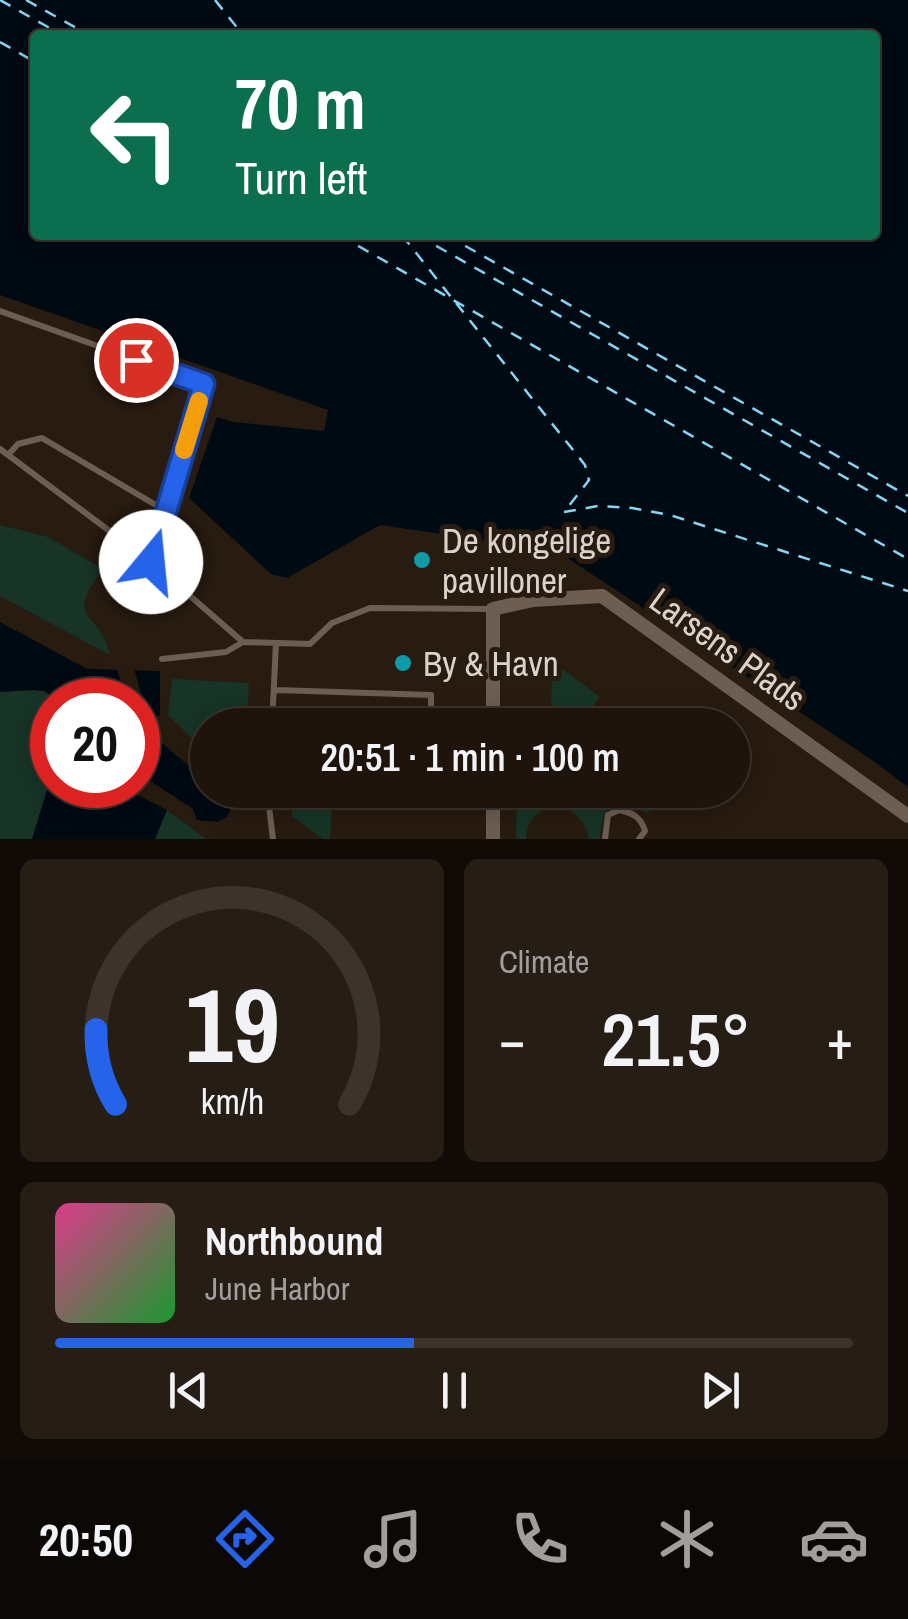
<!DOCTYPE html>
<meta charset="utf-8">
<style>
body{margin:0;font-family:"Archivo Narrow",sans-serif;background:#261d15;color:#f1f3f6;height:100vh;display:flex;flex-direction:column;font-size:38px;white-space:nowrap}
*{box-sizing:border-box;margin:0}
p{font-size:32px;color:#a19e9d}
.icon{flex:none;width:55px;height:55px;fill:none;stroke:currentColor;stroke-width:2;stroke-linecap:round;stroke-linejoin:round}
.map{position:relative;height:839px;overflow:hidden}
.drawer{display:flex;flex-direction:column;gap:20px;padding:20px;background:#100b07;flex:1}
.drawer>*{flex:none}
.banner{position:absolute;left:30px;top:30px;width:850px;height:210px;border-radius:10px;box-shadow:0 5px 25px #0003,0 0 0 2px #3c332d;background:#0b6e4f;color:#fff;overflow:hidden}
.speed{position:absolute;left:30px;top:678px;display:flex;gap:20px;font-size:50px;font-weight:700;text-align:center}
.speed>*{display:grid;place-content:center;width:130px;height:130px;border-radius:50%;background:#1e140c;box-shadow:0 5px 25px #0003,0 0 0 2px #3c332d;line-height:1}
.speed .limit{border:15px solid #d22;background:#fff;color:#111}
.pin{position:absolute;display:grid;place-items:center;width:85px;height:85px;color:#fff;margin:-42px;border:5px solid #fff;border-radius:50%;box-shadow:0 2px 10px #0007}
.me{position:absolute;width:110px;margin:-55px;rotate:17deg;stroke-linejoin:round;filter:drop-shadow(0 0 8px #0008)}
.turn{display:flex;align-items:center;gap:35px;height:210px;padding:0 40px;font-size:45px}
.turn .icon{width:130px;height:130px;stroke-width:2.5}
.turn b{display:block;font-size:70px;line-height:85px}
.big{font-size:75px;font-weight:600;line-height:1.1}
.drawer .widget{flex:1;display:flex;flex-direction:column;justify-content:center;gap:15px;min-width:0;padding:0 35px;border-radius:15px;background:#261d15}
.drawer .dial{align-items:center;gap:0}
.dial svg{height:260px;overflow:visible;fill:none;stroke:#3c332d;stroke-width:7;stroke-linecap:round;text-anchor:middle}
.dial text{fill:#f1f3f6;stroke:none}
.song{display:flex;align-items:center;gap:30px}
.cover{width:120px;height:120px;border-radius:15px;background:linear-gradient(135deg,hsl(330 70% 55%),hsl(130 70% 35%))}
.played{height:10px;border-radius:5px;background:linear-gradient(90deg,#2563eb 45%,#3c332d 45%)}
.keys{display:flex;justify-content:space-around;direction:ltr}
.heat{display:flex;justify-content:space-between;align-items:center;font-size:55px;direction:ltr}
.drawer .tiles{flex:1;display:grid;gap:20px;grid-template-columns:1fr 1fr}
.widget:last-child{grid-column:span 2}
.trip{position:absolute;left:190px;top:708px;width:560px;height:100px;border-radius:50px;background:#1e140c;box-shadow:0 5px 25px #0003,0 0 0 2px #3c332d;font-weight:600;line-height:100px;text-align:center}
.dock{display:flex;height:160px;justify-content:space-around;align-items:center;background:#0c0805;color:#a19e9d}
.dock .icon{width:70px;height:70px}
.dock .selected{color:#2563eb}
.dock b{font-size:45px;color:#f1f3f6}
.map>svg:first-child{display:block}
.green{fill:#173427}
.water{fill:#000a13;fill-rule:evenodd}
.pier{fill:#281b10}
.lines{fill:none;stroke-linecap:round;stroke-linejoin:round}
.ferry{stroke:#85d5f5;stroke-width:2.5;stroke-dasharray:12 10;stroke-linecap:butt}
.lane{stroke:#6d5e51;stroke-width:6}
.street{stroke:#6d5e51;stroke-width:14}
.route-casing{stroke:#184099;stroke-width:25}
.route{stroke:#2563eb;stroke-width:18}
.slow{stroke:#f59e0b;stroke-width:18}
.culture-dot{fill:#0f9aa8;stroke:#281b10;stroke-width:4}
.labels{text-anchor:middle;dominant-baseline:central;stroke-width:10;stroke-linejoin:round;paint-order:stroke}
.poi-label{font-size:35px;fill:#dbd2cb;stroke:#281b10;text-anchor:start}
.street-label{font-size:35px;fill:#dbd2cb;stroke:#281b10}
</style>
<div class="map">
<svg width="908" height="839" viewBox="0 0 908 839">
<rect width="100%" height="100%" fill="#281b10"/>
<!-- green -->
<path class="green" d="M 0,525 L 48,537 L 103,569 C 62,623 101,610 110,655 L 0,596 Z
M 553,662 L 600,697 L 585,717 L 595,725 L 550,725 Z
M 172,679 L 249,683 L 246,725 L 208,725 L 207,753 L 168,715 Z
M 32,690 L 44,691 L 57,700 L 52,700 L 52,774 L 32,839 L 0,839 L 0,692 Z
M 294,790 L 333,790 L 330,839 L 323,839 L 292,816 Z
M 517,790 L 668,790 L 653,809 L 647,813 C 616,800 603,799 600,839 L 589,839 C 582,797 527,797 526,839 L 516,839 Z
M 167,810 L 206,839 L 155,839 Z"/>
<!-- water -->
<path class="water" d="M 0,0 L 908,0 L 908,787 L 872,760 L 557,551 L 380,525 L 287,578 L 271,574 L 189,498 L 217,417 L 233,422 L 324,431 L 328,410 L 0,295 ZM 35,35 L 875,35 L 875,235 L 35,235 Z
M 0,622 L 87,669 L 160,671 L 160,716 L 147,715 L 138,718 L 138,700 L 57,700 L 44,691 L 32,690 L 0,692 Z
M 149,737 L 157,739 L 207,781 L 208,790 L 226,790 L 225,795 L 232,805 L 227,817 L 217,822 L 197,820 L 193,809 L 138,773 L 138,742 Z
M 52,774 L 52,785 L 118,785 L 167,810 L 155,839 L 32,839 Z"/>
<!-- pier -->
<path class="pier" d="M 116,665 L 133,665 L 147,715 L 138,718 L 138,700 L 126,700 Z"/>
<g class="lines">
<!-- ferry -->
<path class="ferry" d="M 0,0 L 62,35
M 26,0 L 89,35
M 215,0 L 243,35
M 0,42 L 35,62
M 339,235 L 908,559
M 402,235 L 451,297
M 417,235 L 908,513
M 446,235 L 908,496
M 456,303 L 585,465 L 589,480 L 565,511
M 564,512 L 598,506 L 632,508 L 670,515 L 908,591"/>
<!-- lane -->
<path class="lane" d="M 0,311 L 204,384 L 151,562
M 0,449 L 151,562 L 243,642
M 8,455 L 18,444 L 42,438 L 166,511
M 162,659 L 226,652 L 243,642 L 310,644 L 332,623 L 370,608 L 491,609
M 275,690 L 431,695 L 431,721
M 273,715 L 366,719 L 366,725
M 272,725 L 276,643
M 267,790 L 273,839
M 605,839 L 608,815 L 619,810 C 633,813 641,817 645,831 L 639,839"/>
<!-- street -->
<path class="street" d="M 493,725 L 493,609 L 533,600 L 602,596 L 908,816
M 493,839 L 493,790"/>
</g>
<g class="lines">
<defs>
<path id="route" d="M 136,360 L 204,384 L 151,562"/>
</defs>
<!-- route casing -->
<use href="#route" class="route-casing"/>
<!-- route -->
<use href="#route" class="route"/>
<!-- slow -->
<path class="slow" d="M 184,450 L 199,401"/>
</g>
<!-- markers -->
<g class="culture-dot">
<circle cx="422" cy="560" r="10"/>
<circle cx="403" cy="663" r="10"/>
</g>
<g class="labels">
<!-- poi labels -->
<g class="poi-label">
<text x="442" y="540">De kongelige<tspan x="442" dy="40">pavilloner</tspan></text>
<text x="423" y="663">By &amp; Havn</text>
</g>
<!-- street labels -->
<g class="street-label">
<text transform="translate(728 649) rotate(36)">Larsens Plads</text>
</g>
</g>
</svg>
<div class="speed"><div class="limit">20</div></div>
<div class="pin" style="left:136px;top:360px;background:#d93025"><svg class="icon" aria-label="arrive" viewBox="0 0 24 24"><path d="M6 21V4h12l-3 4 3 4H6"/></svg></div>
<svg class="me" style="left:151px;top:562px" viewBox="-20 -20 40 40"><circle r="19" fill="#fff"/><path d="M0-13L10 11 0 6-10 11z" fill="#2563eb"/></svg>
<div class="trip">20:51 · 1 min · 100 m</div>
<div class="banner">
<div class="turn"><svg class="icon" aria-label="left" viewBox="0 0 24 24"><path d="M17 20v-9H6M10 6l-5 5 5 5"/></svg><div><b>70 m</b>Turn left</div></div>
</div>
</div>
<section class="drawer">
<div class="tiles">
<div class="widget dial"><svg viewBox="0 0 100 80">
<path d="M14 69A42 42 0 1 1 86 69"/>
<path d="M14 69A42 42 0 0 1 8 46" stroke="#2563eb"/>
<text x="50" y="56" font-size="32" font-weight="700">19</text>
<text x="50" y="72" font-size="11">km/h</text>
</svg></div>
<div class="widget"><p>Climate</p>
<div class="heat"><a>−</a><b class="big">21.5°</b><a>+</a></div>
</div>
<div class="widget">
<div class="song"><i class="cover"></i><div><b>Northbound</b><p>June Harbor</p></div></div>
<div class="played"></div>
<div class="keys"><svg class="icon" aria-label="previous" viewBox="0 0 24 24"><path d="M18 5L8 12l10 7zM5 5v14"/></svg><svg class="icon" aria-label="pause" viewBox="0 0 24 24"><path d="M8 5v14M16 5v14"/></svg><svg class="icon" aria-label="next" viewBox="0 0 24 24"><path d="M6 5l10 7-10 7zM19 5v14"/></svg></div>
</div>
</div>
</section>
<nav class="dock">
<b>20:50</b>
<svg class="icon selected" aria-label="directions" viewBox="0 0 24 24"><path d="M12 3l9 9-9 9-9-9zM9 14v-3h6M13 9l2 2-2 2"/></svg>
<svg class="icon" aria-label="music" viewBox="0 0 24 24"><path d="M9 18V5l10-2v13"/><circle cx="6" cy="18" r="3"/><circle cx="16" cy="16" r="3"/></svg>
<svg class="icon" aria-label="phone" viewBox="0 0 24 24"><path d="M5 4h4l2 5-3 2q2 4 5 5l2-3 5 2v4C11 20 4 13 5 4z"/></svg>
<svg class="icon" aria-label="climate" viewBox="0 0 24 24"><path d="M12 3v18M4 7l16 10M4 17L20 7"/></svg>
<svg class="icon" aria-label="car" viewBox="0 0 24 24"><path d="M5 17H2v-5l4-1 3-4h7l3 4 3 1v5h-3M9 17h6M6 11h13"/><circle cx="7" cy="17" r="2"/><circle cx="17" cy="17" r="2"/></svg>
</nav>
